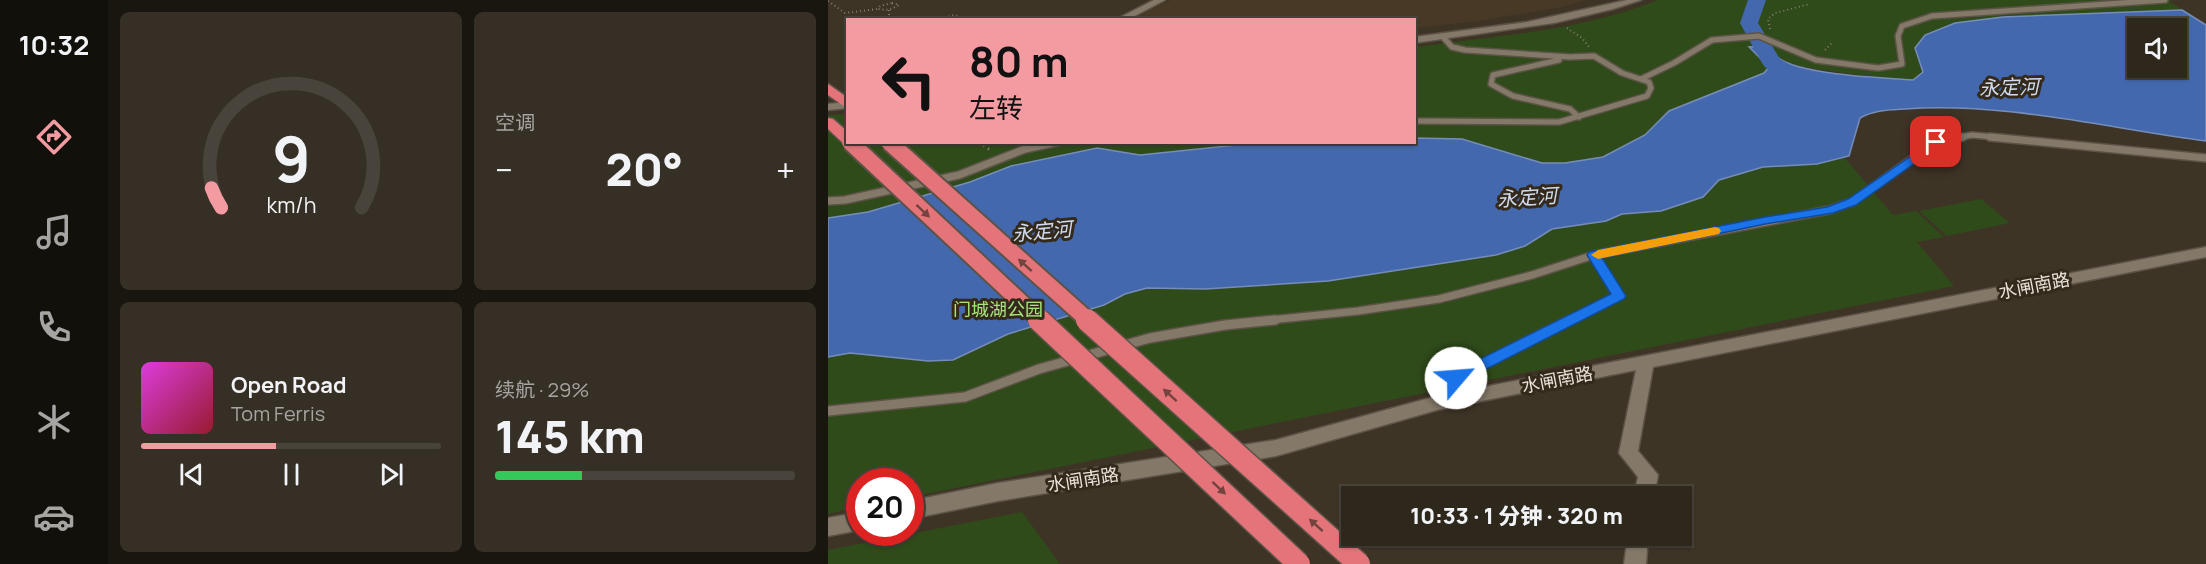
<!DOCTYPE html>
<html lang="zh">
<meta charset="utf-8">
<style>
body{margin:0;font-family:Manrope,"Noto Sans SC",sans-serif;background:#362f25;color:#f1f3f6;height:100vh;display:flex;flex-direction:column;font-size:22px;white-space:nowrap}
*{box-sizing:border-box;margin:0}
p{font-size:20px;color:#a7a5a3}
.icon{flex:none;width:33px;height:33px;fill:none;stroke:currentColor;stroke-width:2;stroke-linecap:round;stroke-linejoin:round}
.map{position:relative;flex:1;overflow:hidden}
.panel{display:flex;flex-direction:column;gap:12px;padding:12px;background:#19150f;width:720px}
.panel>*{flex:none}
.banner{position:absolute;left:18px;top:18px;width:570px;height:126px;border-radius:0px;box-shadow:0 2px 4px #0004,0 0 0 2px #49443b;background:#f49aa1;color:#111;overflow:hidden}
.buttons{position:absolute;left:1299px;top:18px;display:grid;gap:12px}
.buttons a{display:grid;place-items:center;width:60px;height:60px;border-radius:0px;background:#2e271c;box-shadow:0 2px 4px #0004,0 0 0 2px #49443b;font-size:30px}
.speed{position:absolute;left:18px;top:468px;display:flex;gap:12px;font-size:30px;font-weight:700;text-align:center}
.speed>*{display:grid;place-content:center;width:78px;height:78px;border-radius:50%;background:#2e271c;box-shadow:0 2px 4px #0004,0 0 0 2px #49443b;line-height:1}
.speed .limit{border:9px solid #d22;background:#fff;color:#111}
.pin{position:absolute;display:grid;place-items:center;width:51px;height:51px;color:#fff;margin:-26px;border-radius:12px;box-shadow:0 3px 9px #0006}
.me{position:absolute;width:66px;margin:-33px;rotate:63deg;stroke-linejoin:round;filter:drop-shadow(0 0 4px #0008)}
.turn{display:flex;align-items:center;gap:21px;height:126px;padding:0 24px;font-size:27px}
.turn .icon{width:78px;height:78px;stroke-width:2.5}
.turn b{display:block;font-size:42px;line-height:51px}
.big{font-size:45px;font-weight:800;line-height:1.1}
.panel .card{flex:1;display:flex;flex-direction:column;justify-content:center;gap:9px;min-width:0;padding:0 21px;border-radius:9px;background:#362f25}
.panel .dial{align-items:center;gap:0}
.dial svg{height:156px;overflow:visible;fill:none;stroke:#49443b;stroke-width:7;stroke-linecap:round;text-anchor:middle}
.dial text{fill:#f1f3f6;stroke:none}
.song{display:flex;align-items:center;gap:18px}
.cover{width:72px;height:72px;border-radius:9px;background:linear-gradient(135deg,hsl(300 70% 55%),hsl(350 70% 35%))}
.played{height:6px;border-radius:3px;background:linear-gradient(90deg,#f49aa1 45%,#49443b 45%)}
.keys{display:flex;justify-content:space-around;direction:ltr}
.heat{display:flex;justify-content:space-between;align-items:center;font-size:33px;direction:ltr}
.charge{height:9px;border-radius:4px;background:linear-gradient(90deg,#34c759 29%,#49443b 0)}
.panel .tiles{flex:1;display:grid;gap:12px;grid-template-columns:repeat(2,1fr)}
.trip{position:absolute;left:513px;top:486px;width:351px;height:60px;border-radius:0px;background:#2e271c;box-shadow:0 2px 4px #0004,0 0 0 2px #49443b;font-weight:800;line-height:60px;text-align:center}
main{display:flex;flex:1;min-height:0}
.tab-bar{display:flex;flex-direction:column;width:108px;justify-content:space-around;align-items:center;background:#12100b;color:#a7a5a3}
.tab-bar .icon{width:42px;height:42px}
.tab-bar .on{color:#f49aa1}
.tab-bar b{font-size:27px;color:#f1f3f6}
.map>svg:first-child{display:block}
.built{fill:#473925}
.green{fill:#304b1a}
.water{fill:#4468ad;stroke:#768dba;stroke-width:1.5;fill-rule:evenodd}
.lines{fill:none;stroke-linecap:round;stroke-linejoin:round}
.river{fill:#4468ad;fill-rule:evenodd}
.service-far2-casing{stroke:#5c5347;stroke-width:8}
.service-far1-casing{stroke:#5c5347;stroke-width:10}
.service-casing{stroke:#5c5347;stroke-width:12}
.minor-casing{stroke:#5c5347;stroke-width:3}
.motorway-casing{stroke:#5c5347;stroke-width:3}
.path-far1{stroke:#847b6f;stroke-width:2;stroke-dasharray:1 3;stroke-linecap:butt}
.path{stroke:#847b6f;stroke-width:3;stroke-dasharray:1.5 4;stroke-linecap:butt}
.service-far2{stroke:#847969;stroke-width:5}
.service-far1{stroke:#847969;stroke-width:7}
.service{stroke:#847969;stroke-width:9}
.minor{fill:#847969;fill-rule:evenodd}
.motorway{fill:#e4747a;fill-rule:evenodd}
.motorway-bridge-far1-casing{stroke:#5c5347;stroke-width:20;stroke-linecap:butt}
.motorway-bridge-casing{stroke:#5c5347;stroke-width:25;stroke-linecap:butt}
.motorway-bridge-far1{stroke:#e4747a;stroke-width:16}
.motorway-bridge{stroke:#e4747a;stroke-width:22}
.oneway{fill:#72443d}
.route{fill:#1a73e8;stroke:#114b97;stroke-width:1.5}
.slow{fill:#f59e0b}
.labels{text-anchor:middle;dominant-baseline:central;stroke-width:6;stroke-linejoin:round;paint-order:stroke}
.street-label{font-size:18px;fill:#e9e2d9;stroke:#342a1c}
.park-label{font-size:18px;fill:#a8e47c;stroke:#342a1c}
.water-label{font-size:20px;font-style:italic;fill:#d0dbef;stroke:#342a1c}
</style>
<main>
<nav class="tab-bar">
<b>10:32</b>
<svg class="icon on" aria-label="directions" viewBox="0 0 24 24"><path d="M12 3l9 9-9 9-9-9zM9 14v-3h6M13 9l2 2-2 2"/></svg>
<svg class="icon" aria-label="music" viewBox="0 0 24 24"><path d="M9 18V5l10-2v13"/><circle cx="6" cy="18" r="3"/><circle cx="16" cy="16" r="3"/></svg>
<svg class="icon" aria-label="phone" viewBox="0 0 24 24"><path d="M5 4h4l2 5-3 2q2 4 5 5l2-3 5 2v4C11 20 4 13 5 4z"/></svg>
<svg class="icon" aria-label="climate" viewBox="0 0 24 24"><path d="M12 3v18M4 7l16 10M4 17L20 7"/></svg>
<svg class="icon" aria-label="car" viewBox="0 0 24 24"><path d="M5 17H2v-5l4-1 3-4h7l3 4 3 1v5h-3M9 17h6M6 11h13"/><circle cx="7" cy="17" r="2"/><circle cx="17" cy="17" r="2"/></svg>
</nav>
<section class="panel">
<div class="tiles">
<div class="card dial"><svg viewBox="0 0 100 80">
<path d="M14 69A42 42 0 1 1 86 69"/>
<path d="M14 69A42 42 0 0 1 9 59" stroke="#f49aa1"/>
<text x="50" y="56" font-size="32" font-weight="700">9</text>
<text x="50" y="72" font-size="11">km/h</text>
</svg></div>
<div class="card"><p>空调</p>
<div class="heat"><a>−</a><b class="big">20°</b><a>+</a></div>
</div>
<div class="card">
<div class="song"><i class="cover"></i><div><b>Open Road</b><p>Tom Ferris</p></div></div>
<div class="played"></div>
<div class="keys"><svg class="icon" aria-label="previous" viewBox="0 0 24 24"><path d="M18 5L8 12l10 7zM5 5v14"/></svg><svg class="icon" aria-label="pause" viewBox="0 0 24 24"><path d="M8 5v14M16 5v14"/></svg><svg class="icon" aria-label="next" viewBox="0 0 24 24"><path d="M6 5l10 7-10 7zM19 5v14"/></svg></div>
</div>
<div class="card"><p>续航 · 29%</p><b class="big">145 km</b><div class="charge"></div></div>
</div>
</section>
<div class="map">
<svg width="1378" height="564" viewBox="0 0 1378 564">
<rect width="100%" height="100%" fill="#3e3426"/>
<!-- built -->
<path class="built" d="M 343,0 L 757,0 L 733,7 L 649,21 L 587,28 L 586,20 L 302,19 Z"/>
<!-- green -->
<path class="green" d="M 830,0 L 1345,0 L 1341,1 L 1354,10 L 1175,17 L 1127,23 L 1097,35 L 1087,47 L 1095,72 L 1085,80 L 1043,77 L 968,66 L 949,57 L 941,47 L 949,78 L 1065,215 L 1088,211 L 1116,237 L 1089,242 L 1126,286 L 83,497 L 82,482 L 32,482 L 31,507 L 0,514 L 0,115 L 19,114 L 20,142 L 586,142 L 587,47 C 668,36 753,31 830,0 Z
M 1153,199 L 1182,223 L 1119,236 L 1091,211 Z
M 194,512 L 232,564 L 0,564 L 0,550 Z"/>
<!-- water -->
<path class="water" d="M 1354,10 L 1378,25 L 1378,141 C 1278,128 1177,102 1077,109 C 1060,110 1046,110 1032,118 L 1021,156 L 989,164 L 935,167 L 891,180 L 875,197 L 833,211 L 794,214 L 778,221 L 724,229 L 697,246 L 668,255 L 500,281 L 377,289 L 319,288 L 297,294 L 276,305 L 180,334 L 125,360 L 100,361 L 22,353 L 0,357 L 0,218 L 40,212 L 142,182 L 183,166 L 269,148 L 312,155 L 429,143 L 586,142 L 587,138 L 634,139 L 714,163 L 737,163 L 775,157 L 817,135 L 841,111 L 936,73 L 941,67 L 921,47 L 941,46 C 943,49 946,54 949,57 C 970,75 1056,78 1085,80 L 1095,72 L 1087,48 L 1097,35 L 1127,23 L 1175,17 ZM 1310,28 L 1348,28 L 1348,68 L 1310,68 Z"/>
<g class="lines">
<!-- river -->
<path class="river" d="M 920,0 L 938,0 L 930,23 L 952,59 L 969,69 L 973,73 L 969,77 C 957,81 941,74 934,63 L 912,23 Z"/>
<defs>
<path id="service-far2" d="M 731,60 L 665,75 L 663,84 L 685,96 L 742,109 L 751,117
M 813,79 L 846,63 L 884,40 L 931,36 L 988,60 L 1050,68 L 1074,64 L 1070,36 L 1074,26 L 1104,16 L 1337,0
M 586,121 L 731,122 L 819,96 L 823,88 L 821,82 L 794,73 L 766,56 L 742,57 L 637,50 L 624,47 L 615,37
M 1127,138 L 1144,135 L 1178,138"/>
<path id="service-far1" d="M 1162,137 L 1378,158
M 0,201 L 17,200 L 131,175 L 197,149 L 229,142
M 432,321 L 530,311 L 611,299 L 704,275 L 766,255 L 1001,210 L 1024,202 L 1108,142 L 1135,137
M 739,321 L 791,295 L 766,255"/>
<path id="service" d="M 609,403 L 607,388 L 742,320
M 0,411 L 137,397 L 211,369 L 322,338 L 397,325 L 447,320"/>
<path id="minor" d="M 326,0 L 337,0 L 299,20 L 287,20 Z
M 799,0 L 813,0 L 785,9 L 726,23 L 586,43 L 586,37 L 699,22 Z
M 20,102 L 20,108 L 0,110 L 0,104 Z
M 1378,247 L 1378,257 L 825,367 L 810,451 L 830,475 L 826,496 L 806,496 L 810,477 L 791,453 L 808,370 L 609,410 L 448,456 L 170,501 L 82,519 L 82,501 L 170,483 L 448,440 L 609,396 Z
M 32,512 L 32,530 L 0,536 L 0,518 Z
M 800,536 L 820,536 L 818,564 L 796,564 Z"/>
<path id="motorway" d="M 0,84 L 20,98 L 20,109 L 0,95 Z
M 0,118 L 5,119 L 20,132 L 20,142 L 25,143 L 15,143 L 0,129 Z"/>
</defs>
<!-- service-far2 casing -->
<use href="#service-far2" class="service-far2-casing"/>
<!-- service-far1 casing -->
<use href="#service-far1" class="service-far1-casing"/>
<!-- service casing -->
<use href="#service" class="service-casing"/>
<!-- minor casing -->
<use href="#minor" class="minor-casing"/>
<!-- motorway casing -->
<use href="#motorway" class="motorway-casing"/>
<!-- path-far1 -->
<path class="path-far1" d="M 0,1 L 17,13 L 50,9
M 64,3 L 71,5 L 61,10 L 50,9 L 52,6 Z
M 61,10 L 61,20
M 109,20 L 126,15 L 141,20
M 739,28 L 754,38 L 761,47
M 942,29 L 940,19 L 947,13 L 982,4
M 997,50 L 1004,43"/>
<!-- path -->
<path class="path" d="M 151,142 L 162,150"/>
<!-- service-far2 -->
<use href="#service-far2" class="service-far2"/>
<!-- service-far1 -->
<use href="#service-far1" class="service-far1"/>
<!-- service -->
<use href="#service" class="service"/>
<!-- minor -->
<use href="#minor" class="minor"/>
<!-- motorway -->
<use href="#motorway" class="motorway"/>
<defs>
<path id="motorway-bridge-far1" d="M 22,142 L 213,321
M 61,142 L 261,321"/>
<path id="motorway-bridge" d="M 211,320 L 471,564
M 259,320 L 531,564"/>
</defs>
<!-- motorway-bridge-far1 casing -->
<use href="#motorway-bridge-far1" class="motorway-bridge-far1-casing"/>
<!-- motorway-bridge casing -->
<use href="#motorway-bridge" class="motorway-bridge-casing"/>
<!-- motorway-bridge-far1 -->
<use href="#motorway-bridge-far1" class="motorway-bridge-far1"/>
<!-- motorway-bridge -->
<use href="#motorway-bridge" class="motorway-bridge"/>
</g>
<!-- one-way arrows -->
<defs><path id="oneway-solid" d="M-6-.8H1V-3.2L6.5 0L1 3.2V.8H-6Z" transform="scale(1.5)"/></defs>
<g class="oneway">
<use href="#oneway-solid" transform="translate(95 211) rotate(43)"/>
<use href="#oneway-solid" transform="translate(197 265) rotate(-138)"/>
<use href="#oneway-solid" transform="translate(342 395) rotate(-138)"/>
<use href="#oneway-solid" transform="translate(391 488) rotate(43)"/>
<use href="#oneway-solid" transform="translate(488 525) rotate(-138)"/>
</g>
<!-- route -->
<path class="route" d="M 1108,139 L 1112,140 L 1112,145 L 1028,205 L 1005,213 L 937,224 L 774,258 L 798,296 L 796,299 L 633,382 L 622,382 L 620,378 L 622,374 L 783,294 L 759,255 L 761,252 L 937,217 L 999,207 L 1020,199 Z"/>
<!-- slow -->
<path class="slow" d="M 887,227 L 891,228 L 893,231 L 891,234 L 770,259 L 763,255 L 770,250 Z"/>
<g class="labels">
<!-- street labels -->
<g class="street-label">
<text transform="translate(1206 285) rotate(-11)">水闸南路</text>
<text transform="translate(729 379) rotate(-11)">水闸南路</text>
<text transform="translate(255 479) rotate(-9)">水闸南路</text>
</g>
<!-- park labels -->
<g class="park-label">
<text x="170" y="309">门城湖公园</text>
</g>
<!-- water labels -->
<g class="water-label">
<text transform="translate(1181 87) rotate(-2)">永定河</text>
<text transform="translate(699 197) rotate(-4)">永定河</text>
<text transform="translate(214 231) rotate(-5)">永定河</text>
</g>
</g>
</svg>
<div class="buttons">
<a><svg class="icon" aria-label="sound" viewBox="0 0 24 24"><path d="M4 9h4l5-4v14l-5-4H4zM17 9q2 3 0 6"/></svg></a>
</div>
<div class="speed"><div class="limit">20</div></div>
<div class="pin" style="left:1108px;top:142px;background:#d93025"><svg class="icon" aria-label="arrive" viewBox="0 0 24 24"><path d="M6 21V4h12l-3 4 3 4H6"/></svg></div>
<svg class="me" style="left:628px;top:378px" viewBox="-20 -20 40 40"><circle r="19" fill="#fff"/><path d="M0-13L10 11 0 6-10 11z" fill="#1a73e8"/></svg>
<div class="trip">10:33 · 1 分钟 · 320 m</div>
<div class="banner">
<div class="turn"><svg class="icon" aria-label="left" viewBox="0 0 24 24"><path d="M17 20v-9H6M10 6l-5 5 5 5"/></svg><div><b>80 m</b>左转</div></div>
</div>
</div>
</main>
